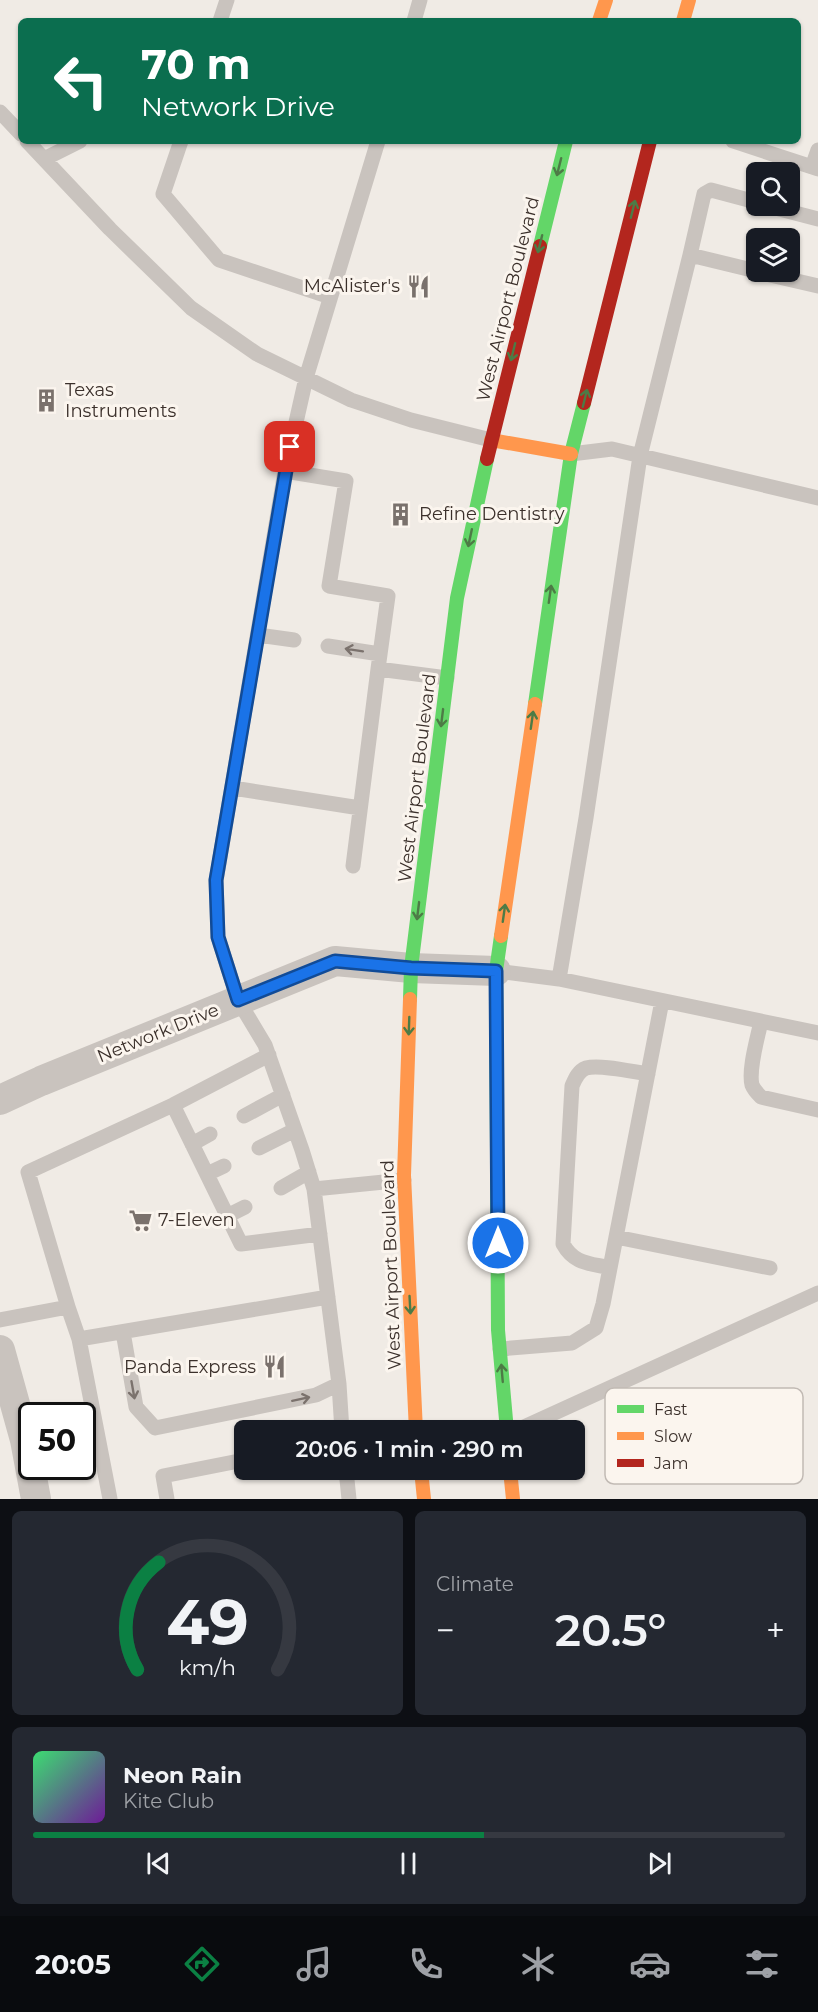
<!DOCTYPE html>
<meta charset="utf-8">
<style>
body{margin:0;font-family:Montserrat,sans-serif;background:#242831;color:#f1f3f6;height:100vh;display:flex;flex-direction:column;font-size:22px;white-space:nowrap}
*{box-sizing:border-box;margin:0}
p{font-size:20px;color:#9ea1a6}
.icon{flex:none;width:33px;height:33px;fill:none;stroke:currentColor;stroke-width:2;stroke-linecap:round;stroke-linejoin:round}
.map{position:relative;height:1499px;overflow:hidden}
.side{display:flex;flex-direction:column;gap:12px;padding:12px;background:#0d0f14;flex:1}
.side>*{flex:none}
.banner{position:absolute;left:18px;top:18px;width:783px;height:126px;border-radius:9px;box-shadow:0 2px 4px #0004;background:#0b6e4f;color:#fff;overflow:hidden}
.fabs{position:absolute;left:746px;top:162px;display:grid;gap:12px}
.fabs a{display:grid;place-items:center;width:54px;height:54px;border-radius:9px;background:#171b24;box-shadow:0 2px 4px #0004;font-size:30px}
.speed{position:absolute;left:18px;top:1402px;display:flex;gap:12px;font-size:30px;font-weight:700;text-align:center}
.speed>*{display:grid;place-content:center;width:78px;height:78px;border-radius:50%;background:#171b24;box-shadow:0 2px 4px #0004;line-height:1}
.speed .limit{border:3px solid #111;border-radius:9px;background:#fff;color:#111}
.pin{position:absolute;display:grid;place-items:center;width:51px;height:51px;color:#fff;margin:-26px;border-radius:12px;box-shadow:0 3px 9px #0006}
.me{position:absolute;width:66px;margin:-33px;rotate:0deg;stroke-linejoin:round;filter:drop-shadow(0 0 4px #0008)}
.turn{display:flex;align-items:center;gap:21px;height:126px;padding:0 24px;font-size:27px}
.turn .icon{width:78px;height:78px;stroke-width:2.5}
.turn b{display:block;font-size:42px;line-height:51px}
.big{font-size:45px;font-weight:600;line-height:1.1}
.side .tile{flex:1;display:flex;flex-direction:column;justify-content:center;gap:9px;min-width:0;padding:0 21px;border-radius:9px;background:#242831}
.side .dial{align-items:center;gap:0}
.dial svg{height:156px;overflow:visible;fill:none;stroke:#363941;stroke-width:7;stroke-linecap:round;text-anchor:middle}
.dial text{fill:#f1f3f6;stroke:none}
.song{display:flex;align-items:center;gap:18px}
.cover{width:72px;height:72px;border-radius:9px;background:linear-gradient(135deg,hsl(140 70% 55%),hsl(280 70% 35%))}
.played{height:6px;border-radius:3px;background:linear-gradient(90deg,#0b8043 60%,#363941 60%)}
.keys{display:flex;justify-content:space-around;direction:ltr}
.heat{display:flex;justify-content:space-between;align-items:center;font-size:33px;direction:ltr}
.side .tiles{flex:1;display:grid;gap:12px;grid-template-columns:1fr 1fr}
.tile:last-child{grid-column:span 2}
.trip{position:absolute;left:234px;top:1420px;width:351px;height:60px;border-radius:9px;background:#171b24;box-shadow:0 2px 4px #0004;font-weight:600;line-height:60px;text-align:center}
.menu{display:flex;height:96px;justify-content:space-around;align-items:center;background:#090b0e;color:#9ea1a6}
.menu .icon{width:42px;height:42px}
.menu .on{color:#0b8043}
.menu b{font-size:27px;color:#f1f3f6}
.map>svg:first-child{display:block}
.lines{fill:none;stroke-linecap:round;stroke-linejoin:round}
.lane{stroke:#c9c3be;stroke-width:15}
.street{stroke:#c9c3be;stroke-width:30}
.fast{stroke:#63d668;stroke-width:14}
.slow{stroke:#ff974d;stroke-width:14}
.jam{stroke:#b3261e;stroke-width:14}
.oneway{stroke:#4d7b46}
.oneway2{stroke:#7b726d}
.route-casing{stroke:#114b97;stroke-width:15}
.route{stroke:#1a73e8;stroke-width:10}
.labels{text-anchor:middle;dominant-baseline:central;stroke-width:6;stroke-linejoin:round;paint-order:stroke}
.poi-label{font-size:18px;fill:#3b302b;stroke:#fbf5ee;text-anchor:start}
.street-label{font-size:18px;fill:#3b302b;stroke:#fbf5ee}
.key{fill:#fbf5ee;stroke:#c1bab4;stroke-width:1.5}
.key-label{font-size:16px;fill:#3b302b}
</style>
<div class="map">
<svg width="818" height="1499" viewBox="0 0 818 1499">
<rect width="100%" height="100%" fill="#f0ebe5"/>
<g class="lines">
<!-- lane -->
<path class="lane" d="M 220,21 L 227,0
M 414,21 L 420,0
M 0,112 L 21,134
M 27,141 L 110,229 L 191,308 L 257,354 L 351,400 L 411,420 L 491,440
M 181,141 L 163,194 L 219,260 L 330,297
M 733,141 L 818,169
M 44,159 L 80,141
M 812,167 L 818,150
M 768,206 L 818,219
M 690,255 L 704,194 L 711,190 L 756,202
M 758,272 L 818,286
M 571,454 L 612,449 L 818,498
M 285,471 L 346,481 L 329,586 L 388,596 L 378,669
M 258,635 L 294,640
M 328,646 L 380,654
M 233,788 L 360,808
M 353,866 L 378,669 L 447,678
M 496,971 L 559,979 L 818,1033
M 559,979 L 586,818 L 640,456 L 690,255 L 756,271
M 761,1021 C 758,1037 748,1069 752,1085 C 754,1090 757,1093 761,1097 L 818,1110
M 173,1105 L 241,1244 L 320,1234
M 244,1116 L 283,1095
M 192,1144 L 210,1134
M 259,1148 L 295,1130
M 207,1174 L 224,1166
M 281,1188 L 309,1172
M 314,1189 L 404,1180
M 227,1216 L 245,1207
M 616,1237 L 770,1268
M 610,1268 C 589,1263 574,1264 563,1244 L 572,1086 C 575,1079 578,1071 586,1068 C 600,1064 633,1072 648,1074
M 68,1307 L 28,1172 L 173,1105 L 269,1055
M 0,1320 L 68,1307 L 79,1339 L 328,1297
M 123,1332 L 136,1407 L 155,1428 L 316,1395 L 339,1384
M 79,1339 L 110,1499
M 500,1349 L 572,1343 L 596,1328 L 603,1304 L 662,1001
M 342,1431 L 339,1384 L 314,1189 L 302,1150 L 265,1045 L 238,1000 L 218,937 L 216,881 L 285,471 L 306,378 L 378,141
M 515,1431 L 818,1293
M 346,1470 L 349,1499
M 167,1499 L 163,1476 L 244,1460"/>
<!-- street -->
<path class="street" d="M 0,1100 L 41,1081 L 335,961 L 411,968 L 496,971
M 0,1350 L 25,1440 L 36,1499"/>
<!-- fast -->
<path class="fast" d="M 540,246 L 566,141
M 535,704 L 571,454 L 584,403
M 501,936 L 496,971 L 498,1330 L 507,1431
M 410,999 L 411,968 L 457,598 L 487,459"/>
<!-- slow -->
<path class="slow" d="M 599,21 L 606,0
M 683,21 L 689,0
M 491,440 L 571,454
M 501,936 L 535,704
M 410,999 L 404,1175 L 416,1431
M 421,1470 L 424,1499
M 510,1470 L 513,1499"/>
<!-- jam -->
<path class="jam" d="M 584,403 L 650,141
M 487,459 L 540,246"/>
</g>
<!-- one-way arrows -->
<defs><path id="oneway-shaft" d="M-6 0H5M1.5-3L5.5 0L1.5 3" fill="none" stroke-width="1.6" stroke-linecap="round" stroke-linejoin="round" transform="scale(1.5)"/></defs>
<g class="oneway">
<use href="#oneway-shaft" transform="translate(559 167) rotate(104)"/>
<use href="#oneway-shaft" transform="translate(633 209) rotate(-76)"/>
<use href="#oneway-shaft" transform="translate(540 244) rotate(104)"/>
<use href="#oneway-shaft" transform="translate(513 352) rotate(104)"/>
<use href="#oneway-shaft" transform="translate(585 398) rotate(-76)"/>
<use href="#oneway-shaft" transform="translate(470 538) rotate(102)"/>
<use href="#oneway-shaft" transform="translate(550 594) rotate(-82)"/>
<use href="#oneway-shaft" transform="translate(442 718) rotate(97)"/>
<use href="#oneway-shaft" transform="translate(532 720) rotate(-82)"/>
<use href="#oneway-shaft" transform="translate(418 911) rotate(97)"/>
<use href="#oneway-shaft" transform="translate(504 913) rotate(-82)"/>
<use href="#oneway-shaft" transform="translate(409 1026) rotate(92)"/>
<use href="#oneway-shaft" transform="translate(410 1305) rotate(87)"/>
<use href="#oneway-shaft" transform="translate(502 1373) rotate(-95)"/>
</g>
<g class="oneway2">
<use href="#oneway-shaft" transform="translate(354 650) rotate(-171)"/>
<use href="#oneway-shaft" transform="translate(133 1390) rotate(80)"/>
<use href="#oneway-shaft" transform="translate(301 1399) rotate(-12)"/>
</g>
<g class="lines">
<defs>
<path id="route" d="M 290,447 L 216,880 L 218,937 L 238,1000 L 335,961 L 411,968 L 496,971 L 498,1243"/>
</defs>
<!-- route casing -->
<use href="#route" class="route-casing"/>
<!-- route -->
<use href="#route" class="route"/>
</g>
<!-- icons -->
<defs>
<symbol id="restaurant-bare" viewBox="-9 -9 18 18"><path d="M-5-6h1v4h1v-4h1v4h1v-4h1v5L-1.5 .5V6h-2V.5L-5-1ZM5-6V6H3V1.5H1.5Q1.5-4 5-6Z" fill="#7a716c" stroke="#fbf5ee" stroke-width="2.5" paint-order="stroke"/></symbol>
<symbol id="building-bare" viewBox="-9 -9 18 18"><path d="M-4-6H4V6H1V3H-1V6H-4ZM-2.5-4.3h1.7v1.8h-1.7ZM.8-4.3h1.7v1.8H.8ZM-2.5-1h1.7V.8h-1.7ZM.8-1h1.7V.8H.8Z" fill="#7a716c" stroke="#fbf5ee" stroke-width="2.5" paint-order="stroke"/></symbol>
<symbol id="supermarket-bare" viewBox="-9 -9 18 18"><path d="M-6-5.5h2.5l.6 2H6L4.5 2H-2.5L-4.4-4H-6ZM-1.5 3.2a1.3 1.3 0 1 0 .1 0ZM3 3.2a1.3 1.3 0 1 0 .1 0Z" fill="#7a716c" stroke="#fbf5ee" stroke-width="2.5" paint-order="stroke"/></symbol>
</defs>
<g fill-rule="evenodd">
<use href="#restaurant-bare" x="402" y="270" width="33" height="33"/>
<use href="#building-bare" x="30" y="384" width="33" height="33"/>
<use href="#building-bare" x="384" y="498" width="33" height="33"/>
<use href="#supermarket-bare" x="124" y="1204" width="33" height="33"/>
<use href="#restaurant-bare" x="258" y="1350" width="33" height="33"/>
</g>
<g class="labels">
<!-- poi labels -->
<g class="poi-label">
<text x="400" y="286" text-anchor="end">McAlister's</text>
<text x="65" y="390">Texas<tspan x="65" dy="21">Instruments</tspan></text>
<text x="419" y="514">Refine Dentistry</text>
<text x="158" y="1220">7-Eleven</text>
<text x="256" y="1367" text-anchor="end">Panda Express</text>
</g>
<!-- street labels -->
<g class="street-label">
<text transform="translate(508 299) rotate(-76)">West Airport Boulevard</text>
<text transform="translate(417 778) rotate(-83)">West Airport Boulevard</text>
<text transform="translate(158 1033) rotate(-22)">Network Drive</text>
<text transform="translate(391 1265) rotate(-92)">West Airport Boulevard</text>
</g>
</g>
<!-- legend -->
<rect x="605" y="1388" width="198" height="96" rx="9" class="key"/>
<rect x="617" y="1405" width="27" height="8" fill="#63d668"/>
<rect x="617" y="1432" width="27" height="8" fill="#ff974d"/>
<rect x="617" y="1459" width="27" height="8" fill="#b3261e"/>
<g class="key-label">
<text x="654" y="1415">Fast</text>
<text x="654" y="1442">Slow</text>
<text x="654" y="1469">Jam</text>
</g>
</svg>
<div class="fabs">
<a><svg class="icon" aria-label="search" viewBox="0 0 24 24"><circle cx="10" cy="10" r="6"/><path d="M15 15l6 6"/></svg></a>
<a><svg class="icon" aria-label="layers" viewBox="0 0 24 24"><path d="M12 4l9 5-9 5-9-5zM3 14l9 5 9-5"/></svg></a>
</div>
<div class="speed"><div class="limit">50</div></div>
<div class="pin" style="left:290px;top:447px;background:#d93025"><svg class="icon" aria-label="arrive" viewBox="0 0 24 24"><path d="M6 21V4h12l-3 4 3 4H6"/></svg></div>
<svg class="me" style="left:498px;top:1243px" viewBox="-20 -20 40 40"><circle r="17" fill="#1a73e8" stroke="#fff" stroke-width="3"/><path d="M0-11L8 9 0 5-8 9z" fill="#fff"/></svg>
<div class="trip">20:06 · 1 min · 290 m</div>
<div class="banner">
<div class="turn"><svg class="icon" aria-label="left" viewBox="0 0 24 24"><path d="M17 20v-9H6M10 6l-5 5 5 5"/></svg><div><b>70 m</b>Network Drive</div></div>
</div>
</div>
<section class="side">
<div class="tiles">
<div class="tile dial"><svg viewBox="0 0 100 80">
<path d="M14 69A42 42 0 1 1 86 69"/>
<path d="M14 69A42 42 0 0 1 25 14" stroke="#0b8043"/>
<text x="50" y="56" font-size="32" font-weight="700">49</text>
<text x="50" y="72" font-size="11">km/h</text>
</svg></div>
<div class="tile"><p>Climate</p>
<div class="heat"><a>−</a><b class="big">20.5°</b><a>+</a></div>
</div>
<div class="tile">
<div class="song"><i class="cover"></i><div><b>Neon Rain</b><p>Kite Club</p></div></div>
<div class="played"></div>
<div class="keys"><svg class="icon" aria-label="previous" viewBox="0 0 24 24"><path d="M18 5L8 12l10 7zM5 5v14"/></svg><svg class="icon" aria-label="pause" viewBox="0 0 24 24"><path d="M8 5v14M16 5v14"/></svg><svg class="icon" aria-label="next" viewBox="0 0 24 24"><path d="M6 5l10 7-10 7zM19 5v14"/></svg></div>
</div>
</div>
</section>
<nav class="menu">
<b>20:05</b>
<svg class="icon on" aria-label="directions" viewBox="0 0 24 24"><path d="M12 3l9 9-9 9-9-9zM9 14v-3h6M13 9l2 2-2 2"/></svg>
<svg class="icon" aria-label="music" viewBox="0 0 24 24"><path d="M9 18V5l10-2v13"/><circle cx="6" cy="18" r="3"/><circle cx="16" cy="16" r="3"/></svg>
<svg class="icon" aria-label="phone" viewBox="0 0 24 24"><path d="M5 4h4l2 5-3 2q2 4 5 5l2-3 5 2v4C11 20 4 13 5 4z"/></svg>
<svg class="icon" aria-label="climate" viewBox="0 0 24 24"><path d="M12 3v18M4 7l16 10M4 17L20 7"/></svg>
<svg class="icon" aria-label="car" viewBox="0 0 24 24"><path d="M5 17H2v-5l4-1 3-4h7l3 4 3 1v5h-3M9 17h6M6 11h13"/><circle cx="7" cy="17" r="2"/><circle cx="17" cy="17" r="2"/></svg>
<svg class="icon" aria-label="filters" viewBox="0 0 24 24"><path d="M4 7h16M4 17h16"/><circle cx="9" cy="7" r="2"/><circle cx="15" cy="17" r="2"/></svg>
</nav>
